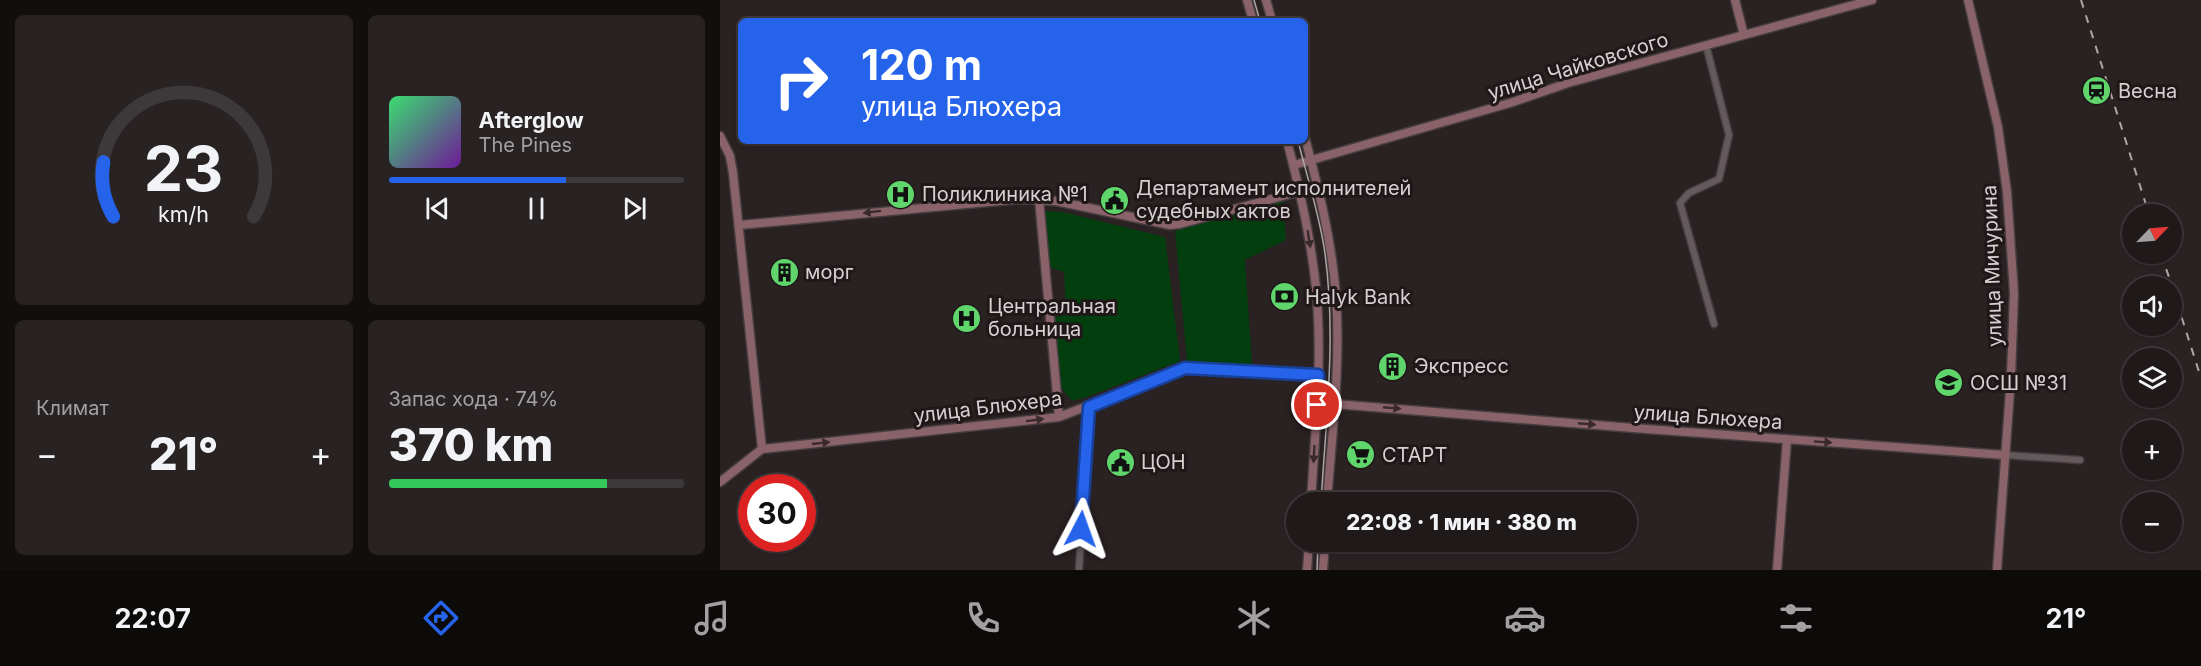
<!DOCTYPE html>
<html lang="ru">
<meta charset="utf-8">
<style>
body{margin:0;font-family:Inter,sans-serif;background:#282223;color:#f1f3f6;height:100vh;display:flex;flex-direction:column;font-size:22px;white-space:nowrap}
*{box-sizing:border-box;margin:0}
p{font-size:20px;color:#a2a0a2}
.icon{flex:none;width:33px;height:33px;fill:none;stroke:currentColor;stroke-width:2;stroke-linecap:round;stroke-linejoin:round}
.map{position:relative;flex:1;overflow:hidden}
.side{display:flex;flex-direction:column;gap:15px;padding:15px;background:#120e0e;width:720px}
.side>*{flex:none}
.guide{position:absolute;left:18px;top:18px;width:570px;height:126px;border-radius:9px;box-shadow:0 2px 4px #0004,0 0 0 2px #3d3839;background:#2563eb;color:#fff;overflow:hidden}
.needle{width:39px;rotate:65deg}
.controls{position:absolute;left:1402px;top:204px;display:grid;gap:12px}
.controls a{display:grid;place-items:center;width:60px;height:60px;border-radius:50%;background:#20191a;box-shadow:0 2px 4px #0004,0 0 0 2px #3d3839;font-size:30px}
.speed{position:absolute;left:18px;top:474px;display:flex;gap:12px;font-size:30px;font-weight:700;text-align:center}
.speed>*{display:grid;place-content:center;width:78px;height:78px;border-radius:50%;background:#20191a;box-shadow:0 2px 4px #0004,0 0 0 2px #3d3839;line-height:1}
.speed .limit{border:9px solid #d22;background:#fff;color:#111}
.pin{position:absolute;display:grid;place-items:center;width:51px;height:51px;color:#fff;margin:-26px;border:3px solid #fff;border-radius:50%;box-shadow:0 2px 6px #0007}
.me{position:absolute;width:66px;margin:-33px;rotate:4deg;stroke-linejoin:round;filter:drop-shadow(0 0 4px #0008)}
.turn{display:flex;align-items:center;gap:21px;height:126px;padding:0 24px;font-size:27px}
.turn .icon{width:78px;height:78px;stroke-width:2.5}
.turn b{display:block;font-size:42px;line-height:51px}
.big{font-size:45px;font-weight:800;line-height:1.1}
.side .widget{flex:1;display:flex;flex-direction:column;justify-content:center;gap:9px;min-width:0;padding:0 21px;border-radius:9px;background:#282223}
.side .dial{align-items:center;gap:0}
.dial svg{height:156px;overflow:visible;fill:none;stroke:#3d3839;stroke-width:7;stroke-linecap:round;text-anchor:middle}
.dial text{fill:#f1f3f6;stroke:none}
.song{display:flex;align-items:center;gap:18px}
.cover{width:72px;height:72px;border-radius:9px;background:linear-gradient(135deg,hsl(140 70% 55%),hsl(280 70% 35%))}
.played{height:6px;border-radius:3px;background:linear-gradient(90deg,#2563eb 60%,#3d3839 60%)}
.keys{display:flex;justify-content:space-around;direction:ltr}
.heat{display:flex;justify-content:space-between;align-items:center;font-size:33px;direction:ltr}
.charge{height:9px;border-radius:4px;background:linear-gradient(90deg,#34c759 74%,#3d3839 0)}
.side .tiles{flex:1;display:grid;gap:15px;grid-template-columns:repeat(2,1fr)}
.trip{position:absolute;left:566px;top:492px;width:351px;height:60px;border-radius:30px;background:#20191a;box-shadow:0 2px 4px #0004,0 0 0 2px #3d3839;font-weight:800;line-height:60px;text-align:center}
.tabs{display:flex;height:96px;justify-content:space-around;align-items:center;background:#0d0a0a;color:#a2a0a2}
.tabs .icon{width:42px;height:42px}
.tabs .on{color:#2563eb}
.tabs b{font-size:27px;color:#f1f3f6}
main{display:flex;flex:1;min-height:0}
.map>svg:first-child{display:block}
.green{fill:#033e0f}
.lines{fill:none;stroke-linecap:round;stroke-linejoin:round}
.street-casing{stroke:#453d3f;stroke-width:9}
.secondary-casing{stroke:#453d3f;stroke-width:11}
.street{stroke:#655a5b;stroke-width:6}
.secondary{stroke:#8a636a;stroke-width:8}
.tram{stroke:#ada6a7;stroke-width:1.5}
.rail{stroke:#ada6a7;stroke-width:2;stroke-dasharray:8 8;stroke-linecap:butt}
.oneway{fill:#3a2a2d}
.route-casing{stroke:#184099;stroke-width:15}
.route{stroke:#2563eb;stroke-width:10}
.labels{text-anchor:middle;dominant-baseline:central;stroke-width:6;stroke-linejoin:round;paint-order:stroke}
.street-label{font-size:20px;fill:#d6d0d1;stroke:#201719}
.poi-label{font-size:20px;fill:#d6d0d1;stroke:#201719;text-anchor:start}
</style>
<main>
<section class="side">
<div class="tiles">
<div class="widget dial"><svg viewBox="0 0 100 80">
<path d="M14 69A42 42 0 1 1 86 69"/>
<path d="M14 69A42 42 0 0 1 9 41" stroke="#2563eb"/>
<text x="50" y="56" font-size="32" font-weight="700">23</text>
<text x="50" y="72" font-size="11">km/h</text>
</svg></div>
<div class="widget">
<div class="song"><i class="cover"></i><div><b>Afterglow</b><p>The Pines</p></div></div>
<div class="played"></div>
<div class="keys"><svg class="icon" aria-label="previous" viewBox="0 0 24 24"><path d="M18 5L8 12l10 7zM5 5v14"/></svg><svg class="icon" aria-label="pause" viewBox="0 0 24 24"><path d="M8 5v14M16 5v14"/></svg><svg class="icon" aria-label="next" viewBox="0 0 24 24"><path d="M6 5l10 7-10 7zM19 5v14"/></svg></div>
</div>
<div class="widget"><p>Климат</p>
<div class="heat"><a>−</a><b class="big">21°</b><a>+</a></div>
</div>
<div class="widget"><p>Запас хода · 74%</p><b class="big">370 km</b><div class="charge"></div></div>
</div>
</section>
<div class="map">
<svg width="1481" height="570" viewBox="0 0 1481 570">
<rect width="100%" height="100%" fill="#2a2122"/>
<!-- green -->
<path class="green" d="M 563,201 L 566,240 L 525,260 L 532,365 L 467,361 L 455,231 Z
M 325,211 L 343,212 L 445,237 L 460,361 L 367,397 L 352,401 L 341,387 L 335,318 L 346,309 L 344,272 L 329,267 Z"/>
<g class="lines">
<defs>
<path id="street" d="M 986,45 L 1009,135 L 999,179 L 969,193 L 960,203 L 994,324
M 1285,455 L 1360,460
M 359,570 L 369,407"/>
<path id="secondary" d="M 527,0 L 533,21
M 546,0 L 552,21
M 1015,0 L 1024,35
M 1248,0 L 1278,127 L 1287,192 L 1294,293 L 1291,377 L 1277,570
M 0,136 L 10,156 L 13,173 L 42,449 L 0,482
M 585,138 C 599,190 612,242 616,296 C 621,364 612,434 607,502
M 567,141 C 580,190 591,238 596,288 C 603,359 595,431 591,502
M 574,165 L 790,103 L 848,83 L 1152,0
M 319,199 L 339,417
M 20,225 L 300,199 L 336,201 L 450,225 L 460,224 L 581,191
M 614,404 L 926,429 L 1285,455
M 42,449 L 339,417 L 465,368 L 599,375
M 587,570 L 589,542
M 603,570 L 605,542
M 1057,570 L 1067,439"/>
</defs>
<!-- street casing -->
<use href="#street" class="street-casing"/>
<!-- secondary casing -->
<use href="#secondary" class="secondary-casing"/>
<!-- street -->
<use href="#street" class="street"/>
<!-- secondary -->
<use href="#secondary" class="secondary"/>
<!-- tram -->
<path class="tram" d="M 534,0 L 540,21
M 578,141 C 587,176 598,211 604,247 C 617,332 606,418 601,502
M 597,570 L 598,542"/>
<!-- rail -->
<path class="rail" d="M 1361,0 L 1429,214
M 1441,254 L 1452,286
M 1452,287 L 1481,378"/>
</g>
<!-- one-way arrows -->
<defs><path id="oneway-solid" d="M-6-.8H1V-3.2L6.5 0L1 3.2V.8H-6Z" transform="scale(1.5)"/></defs>
<g class="oneway">
<use href="#oneway-solid" transform="translate(152 212) rotate(173)"/>
<use href="#oneway-solid" transform="translate(589 239) rotate(81)"/>
<use href="#oneway-solid" transform="translate(672 408) rotate(5)"/>
<use href="#oneway-solid" transform="translate(315 420) rotate(-7)"/>
<use href="#oneway-solid" transform="translate(867 424) rotate(5)"/>
<use href="#oneway-solid" transform="translate(1103 442) rotate(4)"/>
<use href="#oneway-solid" transform="translate(101 443) rotate(-6)"/>
<use href="#oneway-solid" transform="translate(594 454) rotate(93)"/>
</g>
<g class="lines">
<defs>
<path id="route" d="M 361,529 L 369,407 L 465,368 L 598,375 L 597,405"/>
</defs>
<!-- route casing -->
<use href="#route" class="route-casing"/>
<!-- route -->
<use href="#route" class="route"/>
</g>
<!-- icons -->
<defs>
<symbol id="station-disc" viewBox="-11 -11 22 22"><circle r="9.5" fill="#5fd56b" stroke="#201719"/><path d="M-3-6H3Q5-6 5-4V2Q5 4 3 4L4.5 6H3L1.5 4h-3L-3 6H-4.5L-3 4Q-5 4-5 2V-4Q-5-6-3-6ZM-3.5-4v3h7v-3ZM-3.5 1v1.5H-2V1ZM2 1v1.5H3.5V1Z" fill="#111"/></symbol>
<symbol id="hospital-disc" viewBox="-11 -11 22 22"><circle r="9.5" fill="#5fd56b" stroke="#201719"/><path d="M-5-5h3v3.5h4V-5h3V5h-3V1.5h-4V5h-3Z" fill="#111"/></symbol>
<symbol id="civic-disc" viewBox="-11 -11 22 22"><circle r="9.5" fill="#5fd56b" stroke="#201719"/><path d="M-.6-6.5H3V-4.5H.6V-3L4-1V1h2V6H-6V1h2V-1L-.6-3ZM-1.2 2.5V6h2.4V2.5Z" fill="#111"/></symbol>
<symbol id="building-disc" viewBox="-11 -11 22 22"><circle r="9.5" fill="#5fd56b" stroke="#201719"/><path d="M-4-6H4V6H1V3H-1V6H-4ZM-2.5-4.3h1.7v1.8h-1.7ZM.8-4.3h1.7v1.8H.8ZM-2.5-1h1.7V.8h-1.7ZM.8-1h1.7V.8H.8Z" fill="#111"/></symbol>
<symbol id="bank-disc" viewBox="-11 -11 22 22"><circle r="9.5" fill="#5fd56b" stroke="#201719"/><path d="M-6-4H6V4H-6ZM0-2.3a2.3 2.3 0 1 0 0 4.6a2.3 2.3 0 1 0 0-4.6Z" fill="#111"/></symbol>
<symbol id="school-disc" viewBox="-11 -11 22 22"><circle r="9.5" fill="#5fd56b" stroke="#201719"/><path d="M0-5L7-2L0 1L-7-2ZM-4 1L0 2.5L4 1V4Q0 6-4 4Z" fill="#111"/></symbol>
<symbol id="supermarket-disc" viewBox="-11 -11 22 22"><circle r="9.5" fill="#5fd56b" stroke="#201719"/><path d="M-6-5.5h2.5l.6 2H6L4.5 2H-2.5L-4.4-4H-6ZM-1.5 3.2a1.3 1.3 0 1 0 .1 0ZM3 3.2a1.3 1.3 0 1 0 .1 0Z" fill="#111"/></symbol>
</defs>
<g fill-rule="evenodd">
<use href="#station-disc" x="1360" y="74" width="33" height="33"/>
<use href="#hospital-disc" x="164" y="178" width="33" height="33"/>
<use href="#civic-disc" x="378" y="184" width="33" height="33"/>
<use href="#building-disc" x="48" y="256" width="33" height="33"/>
<use href="#bank-disc" x="548" y="280" width="33" height="33"/>
<use href="#hospital-disc" x="230" y="302" width="33" height="33"/>
<use href="#building-disc" x="656" y="350" width="33" height="33"/>
<use href="#school-disc" x="1212" y="366" width="33" height="33"/>
<use href="#supermarket-disc" x="624" y="438" width="33" height="33"/>
<use href="#civic-disc" x="384" y="446" width="33" height="33"/>
</g>
<g class="labels">
<!-- street labels -->
<g class="street-label">
<text transform="translate(858 66) rotate(-17)">улица Чайковского</text>
<text transform="translate(1272 266) rotate(-92)">улица Мичурина</text>
<text transform="translate(268 407) rotate(-7)">улица Блюхера</text>
<text transform="translate(988 417) rotate(4)">улица Блюхера</text>
</g>
<!-- poi labels -->
<g class="poi-label">
<text x="1398" y="91">Весна</text>
<text x="416" y="188">Департамент исполнителей<tspan x="416" dy="23">судебных актов</tspan></text>
<text x="202" y="194">Поликлиника №1</text>
<text x="85" y="272">морг</text>
<text x="585" y="297">Halyk Bank</text>
<text x="268" y="306">Центральная<tspan x="268" dy="23">больница</tspan></text>
<text x="694" y="366">Экспресс</text>
<text x="1250" y="383">ОСШ №31</text>
<text x="662" y="455">СТАРТ</text>
<text x="421" y="462">ЦОН</text>
</g>
</g>
</svg>
<div class="controls">
<a><svg class="needle" viewBox="-14 -14 28 28"><path d="M0-13l5 13h-10z" fill="#e53935"/><path d="M0 13l5-13h-10z" fill="#a2a0a2"/></svg></a>
<a><svg class="icon" aria-label="sound" viewBox="0 0 24 24"><path d="M4 9h4l5-4v14l-5-4H4zM17 9q2 3 0 6"/></svg></a>
<a><svg class="icon" aria-label="layers" viewBox="0 0 24 24"><path d="M12 4l9 5-9 5-9-5zM3 14l9 5 9-5"/></svg></a>
<a>+</a>
<a>−</a>
</div>
<div class="speed"><div class="limit">30</div></div>
<div class="pin" style="left:597px;top:405px;background:#d93025"><svg class="icon" aria-label="arrive" viewBox="0 0 24 24"><path d="M6 21V4h12l-3 4 3 4H6"/></svg></div>
<svg class="me" style="left:361px;top:529px" viewBox="-20 -20 40 40"><path d="M0-17L14 15 0 8-14 15z" fill="#2563eb" stroke="#fff" stroke-width="4"/></svg>
<div class="trip">22:08 · 1 мин · 380 m</div>
<div class="guide">
<div class="turn"><svg class="icon" aria-label="right" viewBox="0 0 24 24"><path d="M7 20v-9h11M14 6l5 5-5 5"/></svg><div><b>120 m</b>улица Блюхера</div></div>
</div>
</div>
</main>
<nav class="tabs">
<b>22:07</b>
<svg class="icon on" aria-label="directions" viewBox="0 0 24 24"><path d="M12 3l9 9-9 9-9-9zM9 14v-3h6M13 9l2 2-2 2"/></svg>
<svg class="icon" aria-label="music" viewBox="0 0 24 24"><path d="M9 18V5l10-2v13"/><circle cx="6" cy="18" r="3"/><circle cx="16" cy="16" r="3"/></svg>
<svg class="icon" aria-label="phone" viewBox="0 0 24 24"><path d="M5 4h4l2 5-3 2q2 4 5 5l2-3 5 2v4C11 20 4 13 5 4z"/></svg>
<svg class="icon" aria-label="climate" viewBox="0 0 24 24"><path d="M12 3v18M4 7l16 10M4 17L20 7"/></svg>
<svg class="icon" aria-label="car" viewBox="0 0 24 24"><path d="M5 17H2v-5l4-1 3-4h7l3 4 3 1v5h-3M9 17h6M6 11h13"/><circle cx="7" cy="17" r="2"/><circle cx="17" cy="17" r="2"/></svg>
<svg class="icon" aria-label="filters" viewBox="0 0 24 24"><path d="M4 7h16M4 17h16"/><circle cx="9" cy="7" r="2"/><circle cx="15" cy="17" r="2"/></svg>
<b>21°</b>
</nav>
